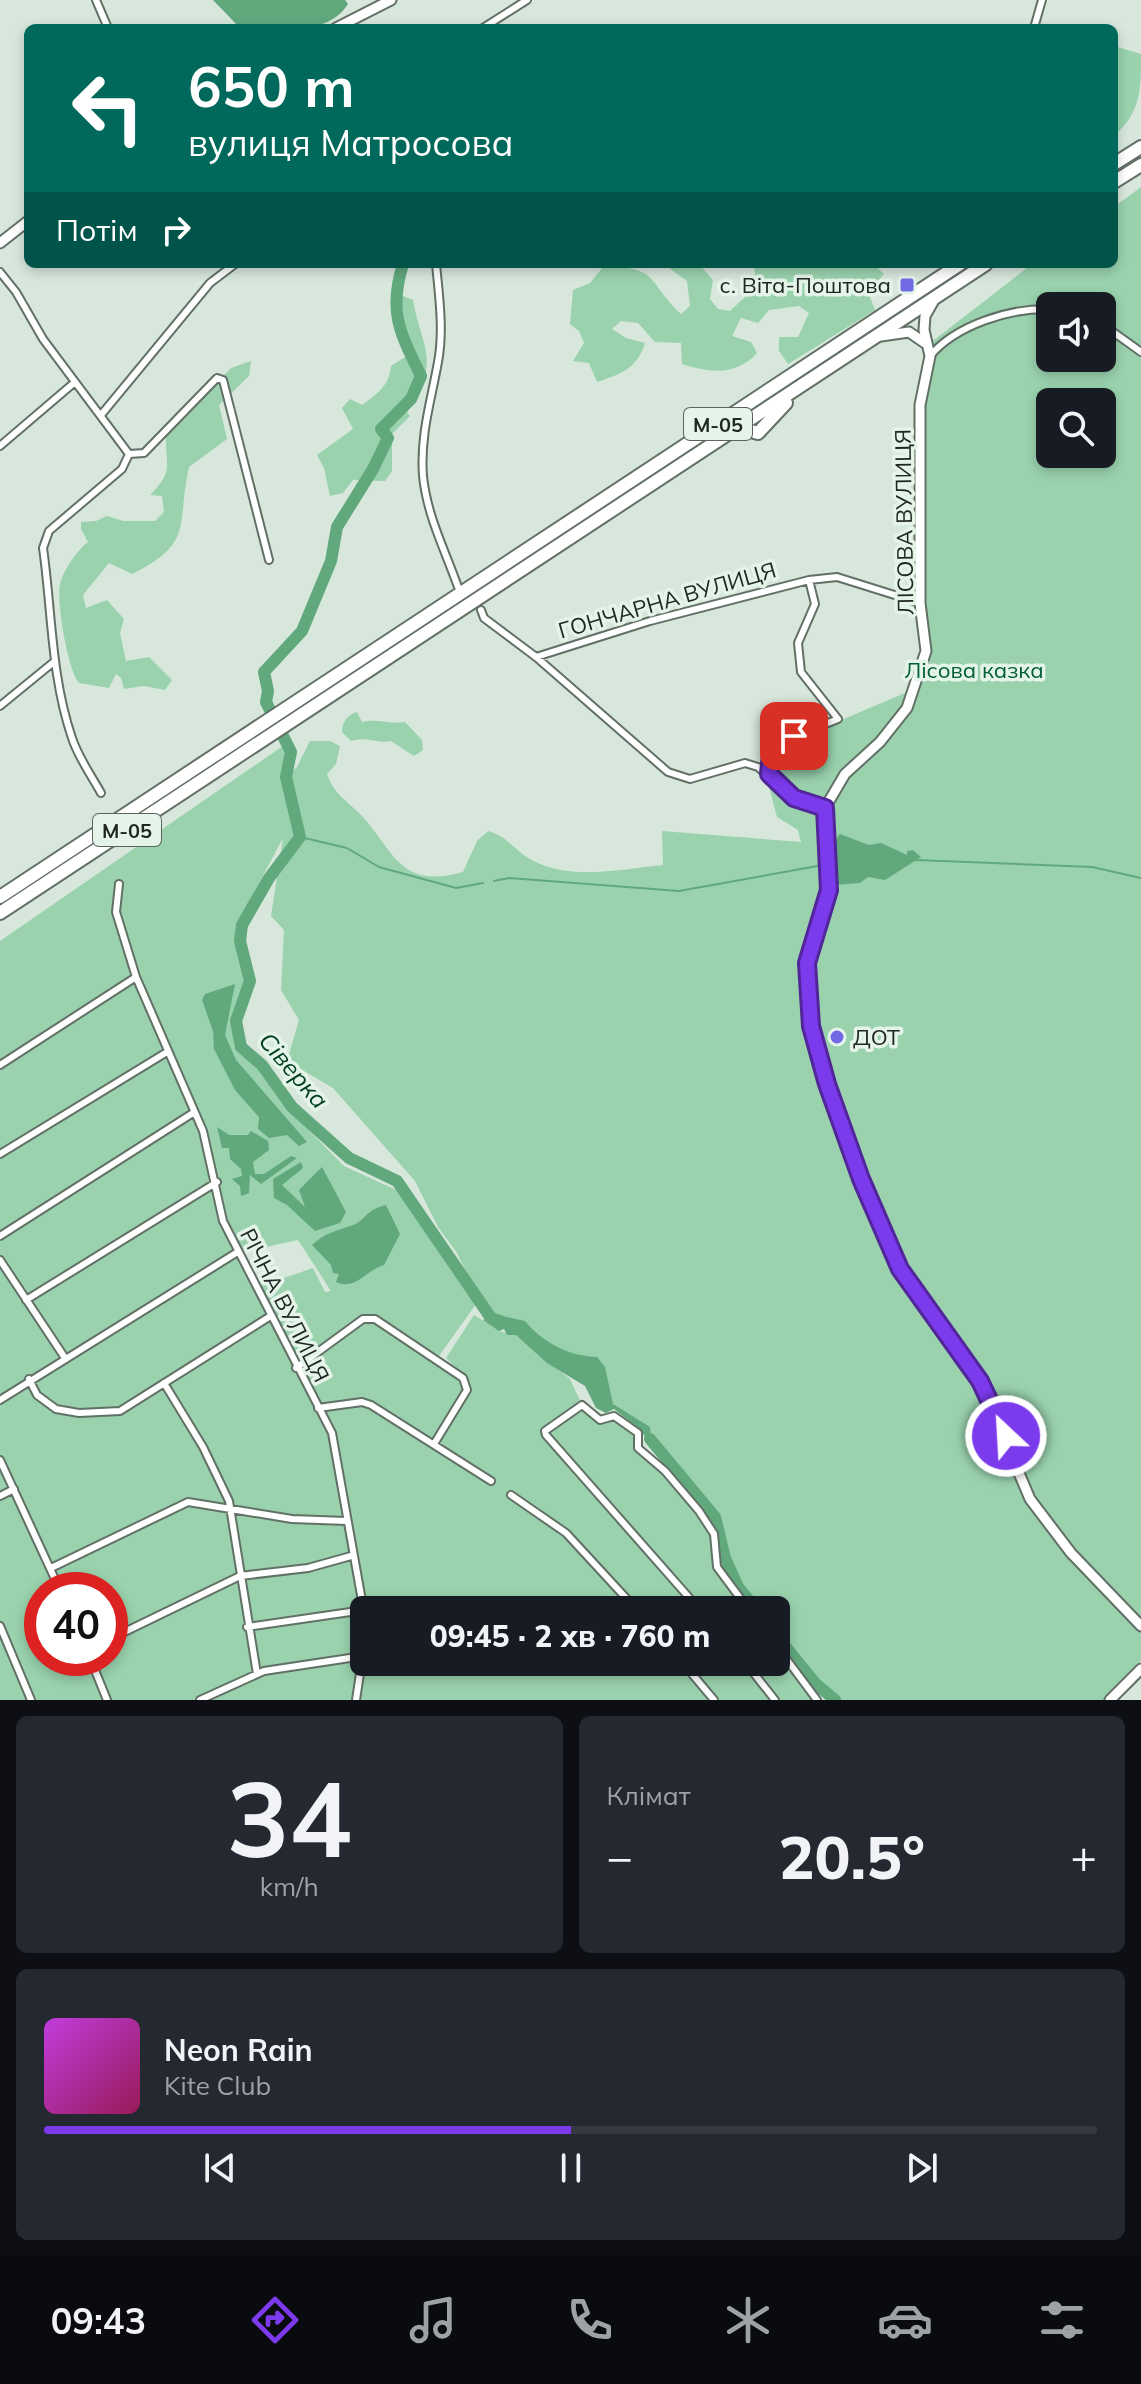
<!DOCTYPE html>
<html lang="uk">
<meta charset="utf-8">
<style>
body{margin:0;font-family:Mulish,sans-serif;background:#242831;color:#f1f3f6;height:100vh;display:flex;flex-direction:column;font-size:30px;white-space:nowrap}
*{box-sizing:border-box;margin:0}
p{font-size:26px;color:#9ea1a6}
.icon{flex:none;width:44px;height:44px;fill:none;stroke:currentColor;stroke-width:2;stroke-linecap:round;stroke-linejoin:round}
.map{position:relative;height:1700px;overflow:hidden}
.side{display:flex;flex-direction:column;gap:16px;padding:16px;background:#0d0f14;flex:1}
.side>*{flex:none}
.guide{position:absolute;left:24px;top:24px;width:1094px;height:244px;border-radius:12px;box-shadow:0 4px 12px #0003;background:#00695c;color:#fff;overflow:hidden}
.controls{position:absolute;left:1036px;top:292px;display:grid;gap:16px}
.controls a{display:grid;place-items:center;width:80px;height:80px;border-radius:12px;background:#171b24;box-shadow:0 4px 12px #0003;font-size:40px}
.speed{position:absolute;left:24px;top:1572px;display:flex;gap:16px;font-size:40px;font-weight:700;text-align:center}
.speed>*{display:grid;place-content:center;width:104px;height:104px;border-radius:50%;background:#171b24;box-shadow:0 4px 12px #0003;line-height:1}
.speed .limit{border:12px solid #d22;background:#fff;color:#111}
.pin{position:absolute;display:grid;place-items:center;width:68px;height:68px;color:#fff;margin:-34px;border-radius:16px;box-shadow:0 4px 12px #0006}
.me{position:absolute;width:88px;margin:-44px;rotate:335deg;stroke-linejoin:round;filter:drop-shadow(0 0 6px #0008)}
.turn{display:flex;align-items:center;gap:28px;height:168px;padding:0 32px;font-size:36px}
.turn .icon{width:104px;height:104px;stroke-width:2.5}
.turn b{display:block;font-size:56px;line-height:68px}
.then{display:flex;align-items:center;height:76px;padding:0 32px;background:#0003;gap:16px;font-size:30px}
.big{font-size:60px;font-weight:800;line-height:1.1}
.side .widget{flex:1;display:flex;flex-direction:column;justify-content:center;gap:12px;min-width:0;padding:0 28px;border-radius:12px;background:#242831}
.side .dial{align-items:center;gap:0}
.dial b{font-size:104px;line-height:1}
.song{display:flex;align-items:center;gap:24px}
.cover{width:96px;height:96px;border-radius:12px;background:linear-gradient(135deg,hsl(290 70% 55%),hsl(330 70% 35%))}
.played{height:8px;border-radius:4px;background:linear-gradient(90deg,#7c3aed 50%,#363941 50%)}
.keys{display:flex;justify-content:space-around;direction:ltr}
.heat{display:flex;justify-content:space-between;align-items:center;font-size:44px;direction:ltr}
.side .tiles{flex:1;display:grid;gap:16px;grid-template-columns:1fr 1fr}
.widget:last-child{grid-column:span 2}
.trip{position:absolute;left:350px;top:1596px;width:440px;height:80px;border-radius:12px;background:#171b24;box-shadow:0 4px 12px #0003;font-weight:800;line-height:80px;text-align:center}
.tabs{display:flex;height:128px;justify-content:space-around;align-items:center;background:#090b0e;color:#9ea1a6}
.tabs .icon{width:56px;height:56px}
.tabs .current{color:#7c3aed}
.tabs b{font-size:36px;color:#f1f3f6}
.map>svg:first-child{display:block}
.green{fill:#99d2ad;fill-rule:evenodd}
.water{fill:#61a87d}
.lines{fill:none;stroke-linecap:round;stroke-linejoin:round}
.stream{stroke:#61a87d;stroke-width:2}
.river{stroke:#61a87d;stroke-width:12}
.street-casing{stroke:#627066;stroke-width:10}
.secondary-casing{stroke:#627066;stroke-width:13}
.highway-casing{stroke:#627066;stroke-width:16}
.street{stroke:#fff;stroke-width:6}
.secondary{stroke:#fff;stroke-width:9}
.highway{stroke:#fff;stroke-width:12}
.route-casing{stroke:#51269a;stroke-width:20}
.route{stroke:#7c3aed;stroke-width:14}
.poi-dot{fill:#726ae4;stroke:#e4f4e9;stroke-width:3}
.labels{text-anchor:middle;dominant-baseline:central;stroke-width:7;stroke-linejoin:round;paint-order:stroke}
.shield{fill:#e4f4e9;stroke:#5c645e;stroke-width:2}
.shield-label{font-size:20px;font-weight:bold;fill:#212723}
.poi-label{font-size:22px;fill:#212723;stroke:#e4f4e9;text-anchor:end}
.street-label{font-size:22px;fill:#212723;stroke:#e4f4e9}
.park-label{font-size:22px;fill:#025e36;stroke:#e4f4e9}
.water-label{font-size:24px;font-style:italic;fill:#044024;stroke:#e4f4e9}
</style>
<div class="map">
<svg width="1141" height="1700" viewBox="0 0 1141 1700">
<rect width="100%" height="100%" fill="#d7e7dc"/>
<!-- green -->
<path class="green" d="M 1114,46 L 1141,54 C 1141,91 1141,112 1114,136 Z
M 1141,187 L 1141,1660 L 1106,1700 L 834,1700 L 776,1635 L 776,1610 L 757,1610 L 738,1587 L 725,1558 L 715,1517 L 642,1428 L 620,1412 L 578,1365 L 490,1321 L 457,1253 L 438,1227 L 415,1181 L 333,1088 L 287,1061 L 299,1020 L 281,990 L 284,930 L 271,916 L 283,838 L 241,917 L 236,940 L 245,980 L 232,1021 L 236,1048 L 265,1075 L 282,1103 L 344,1166 L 396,1190 L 476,1304 L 434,1363 L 470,1382 L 446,1358 L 474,1315 L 502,1332 L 515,1334 L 570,1379 L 582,1405 L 600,1420 L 614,1416 L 638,1433 L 638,1448 L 665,1471 L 714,1534 L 717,1567 L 749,1610 L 364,1610 L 364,1662 L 776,1662 L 776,1645 L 817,1700 L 0,1700 L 0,941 L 283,746 L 291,752 L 290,774 L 297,767 L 310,741 L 330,741 L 340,746 L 336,764 L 327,774 C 333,794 349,802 363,817 C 396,855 401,889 463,872 L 477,841 L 488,831 C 506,836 513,848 528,858 C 568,882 620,869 663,865 L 662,831 L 801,842 L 798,830 L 777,817 L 768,783 L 773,749 L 912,690 L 922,676 L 925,406 L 934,364 L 933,341 L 1032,264 L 1114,264 L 1114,207 ZM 1050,306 L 1102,306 L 1102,358 L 1050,358 ZM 1050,402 L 1102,402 L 1102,454 L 1050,454 ZM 298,1240 L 331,1291 L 325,1292 L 313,1268 L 255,1288 L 237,1253 ZM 42,1590 L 110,1590 L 110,1658 L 42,1658 Z
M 674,264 L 699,264 L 713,280 L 710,299 L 718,309 L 730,311 L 758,285 L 753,264 L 873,264 L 884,274 L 868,292 L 875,310 L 788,364 L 779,351 L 779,337 L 798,337 L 809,313 L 799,306 L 769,310 L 758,323 L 741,318 L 732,336 L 751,342 L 757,353 C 736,376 710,373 682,364 L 681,343 L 655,342 L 638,323 L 621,321 L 612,329 L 626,338 L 645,343 C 637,368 622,374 597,382 L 589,363 L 573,361 L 584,343 L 579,331 L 570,324 L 573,290 L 590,283 L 603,267 C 660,266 646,281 681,314 L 690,306 L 687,281 L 669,268 Z
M 401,295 L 413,300 C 421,348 443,361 406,410 L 410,416 L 392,434 L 392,471 L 385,481 L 353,480 L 343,493 L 330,496 L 324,468 L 317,455 L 353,429 L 342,408 L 350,399 L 362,405 C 378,393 389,386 391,366 L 405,357 L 411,342 L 402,321 Z
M 251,361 L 249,376 L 219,405 L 227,439 L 189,467 C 176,525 195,543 132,574 L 109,563 L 83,595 L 86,608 L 107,600 L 124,619 L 120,633 L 126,661 L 149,657 L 172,680 L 165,690 L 144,686 L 124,689 L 121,678 L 116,674 L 109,688 L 79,683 C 68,671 56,601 60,584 C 63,571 78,549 88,542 L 81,529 L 81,522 L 96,521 L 107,516 L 123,521 L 155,521 L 164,512 L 162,496 L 150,495 C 175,470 165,466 166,435 L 231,368 Z
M 357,712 L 362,722 C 378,718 390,725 405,722 L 422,740 L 423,750 L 414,756 L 391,741 C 376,744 367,736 351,741 L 342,732 C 343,721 346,716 357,712 Z"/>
<!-- water -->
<path class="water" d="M 213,0 L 345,0 L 348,4 C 327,38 274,28 240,28 Z
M 840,834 L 869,845 L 881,843 L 907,855 L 907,851 L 913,850 L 921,857 L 885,880 L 868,877 L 860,883 L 835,885 L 835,840 Z
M 235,984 L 225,1035 L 236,1060 L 307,1142 L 299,1146 L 287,1135 L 269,1138 L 258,1129 L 259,1117 L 235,1090 L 214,1049 L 213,1031 L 202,1000 L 205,994 Z
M 217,1127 L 229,1135 L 248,1135 L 251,1131 L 268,1141 L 269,1150 L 253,1162 L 255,1174 L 264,1174 L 291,1156 L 297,1158 L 261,1184 L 250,1175 L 249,1193 L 241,1196 L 240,1186 L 232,1179 L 242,1176 L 241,1169 L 230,1159 L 229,1148 L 222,1148 Z
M 301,1162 L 303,1168 L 282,1185 L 305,1207 L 299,1190 L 322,1167 L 346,1212 L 340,1223 L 315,1231 L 287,1205 L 274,1198 L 273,1179 Z
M 386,1205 L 400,1234 L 384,1265 C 366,1270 356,1291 336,1282 L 339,1274 L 333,1273 L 331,1265 L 312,1245 C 326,1232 337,1231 353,1225 C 366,1220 365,1210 386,1205 Z
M 493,1314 L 525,1321 C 542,1342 568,1356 597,1357 L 605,1367 L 613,1404 L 650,1427 L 651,1438 L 661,1451 L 651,1447 L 641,1430 L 614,1409 L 606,1413 L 596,1408 L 585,1386 L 547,1363 L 516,1335 L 507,1335 L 504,1329 L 499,1331 L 483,1320 Z"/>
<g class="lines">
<!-- stream -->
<path class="stream" d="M 300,837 L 347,848 L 379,867 L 456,888 L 483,883
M 916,860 L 1092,867 L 1141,878
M 494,881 L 509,878 L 679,891 L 823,865"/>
<!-- river -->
<path class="river" d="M 403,264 C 388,312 400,333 421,376 L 411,399 L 381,429 L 388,438 L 373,469 L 337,527 L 331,561 L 302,631 L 264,672 L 268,691 L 266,702 L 291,752 L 286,777 L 300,837 L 269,878 L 242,925 L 240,941 L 250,981 L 236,1021 L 241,1047 L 262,1065 L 292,1107 L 349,1158 L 397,1181 L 491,1318 L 502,1322
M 650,1439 L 715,1517 L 725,1558 L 738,1587 L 757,1610
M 776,1635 L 815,1683 L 835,1700"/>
<defs>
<path id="street" d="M 96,0 L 108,28
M 483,28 L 527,0
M 1034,28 L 1042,0
M 436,264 C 439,296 444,330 438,362 C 431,401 420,435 423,476 C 427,516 445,550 458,587
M 0,272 L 16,292 L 43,339 L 129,454 L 122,469 L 49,531 L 43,548 C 52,611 51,677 72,738 C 78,757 91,775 101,793
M 1102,324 L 1141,352
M 930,356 C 956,325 1010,308 1050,309
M 101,415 L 210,283 L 235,264
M 0,446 L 75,382
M 129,454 L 144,453 L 217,378 L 223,380 L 269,560
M 481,610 L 484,618 L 536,657 L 668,772 L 690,779 L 745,763 L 758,767 L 794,798 L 825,808
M 536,657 L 650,621 L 809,580 L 837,577 L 920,603
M 0,706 L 55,661
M 769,774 L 772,745 L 838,719 L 801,672 L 798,643 L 815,604 L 809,580
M 119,884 L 116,912 L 136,977 L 203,1131 L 223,1221 L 332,1433 L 364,1612
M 0,1065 L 136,977
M 0,1154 L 167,1052
M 0,1236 L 193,1113
M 0,1260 L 65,1358
M 26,1300 L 217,1182
M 296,1368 L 363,1319 L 375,1319 L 463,1378 L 467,1390 L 434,1444
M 29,1379 L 37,1395 L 56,1409 L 79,1413 L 120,1411 L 269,1317
M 164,1383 L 203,1447 L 229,1501 L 257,1674
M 0,1400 L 236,1253
M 318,1408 L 362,1402 L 371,1405 L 491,1481
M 0,1460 L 60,1590
M 511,1495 L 566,1533 L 637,1610
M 0,1496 L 14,1489
M 51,1568 L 188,1502 L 292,1519 L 346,1521
M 700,1610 L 546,1435 L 545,1431 L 582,1405 L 600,1420 L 614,1416 L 638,1433 L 638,1448 L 665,1471 L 699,1511 L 714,1534 L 717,1567 L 749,1610
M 0,1626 L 31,1700
M 247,1627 L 364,1610
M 110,1639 L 240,1576 L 308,1568 L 351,1556
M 776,1645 L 817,1700
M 90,1658 L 107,1700
M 682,1662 L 714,1700
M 745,1662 L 775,1700
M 200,1700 L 264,1671 L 363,1656
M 356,1700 L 364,1647"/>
<path id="secondary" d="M 336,28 L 391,0
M 0,243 L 28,221
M 933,302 L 925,316 L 924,330 L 930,356 L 920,405 L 920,603 L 926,651 L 907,708 L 880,742 L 845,774 L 825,808 L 829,890 L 807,963 L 811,1026 L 827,1084 L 861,1179 L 900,1269 L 980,1381 L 1030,1499 L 1071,1553 L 1141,1626
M 881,336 L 909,332 L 925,343
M 1110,1700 L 1141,1669"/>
<path id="highway" d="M 1114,164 L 1141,147
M 1114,182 L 1141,165
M 740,428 L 758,433 L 786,403
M 0,897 L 960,264
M 0,913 L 986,264"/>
</defs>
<!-- street casing -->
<use href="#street" class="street-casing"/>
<!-- secondary casing -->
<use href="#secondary" class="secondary-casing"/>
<!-- highway casing -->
<use href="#highway" class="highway-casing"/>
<!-- street -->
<use href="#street" class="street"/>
<!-- secondary -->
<use href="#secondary" class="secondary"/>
<!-- highway -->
<use href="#highway" class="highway"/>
</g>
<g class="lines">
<defs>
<path id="route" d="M 794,736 L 772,745 L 769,774 L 794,798 L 825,808 L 829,890 L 807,963 L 811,1026 L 827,1084 L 861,1179 L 900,1269 L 980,1381 L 1006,1436"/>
</defs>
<!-- route casing -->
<use href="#route" class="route-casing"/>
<!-- route -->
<use href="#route" class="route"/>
</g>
<!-- markers -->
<g class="poi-dot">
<rect x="899" y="277" width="16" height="16" rx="4"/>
<circle cx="837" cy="1037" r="8"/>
</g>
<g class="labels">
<!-- shield labels -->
<g class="shield">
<rect x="684" y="408" width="68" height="32" rx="6"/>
<rect x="93" y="814" width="68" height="32" rx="6"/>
</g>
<g class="shield-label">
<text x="718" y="424">М-05</text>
<text x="127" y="830">М-05</text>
</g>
<!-- poi labels -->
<g class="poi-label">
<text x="891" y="285">с. Віта-Поштова</text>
<text x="853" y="1037" text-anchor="start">ДОТ</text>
</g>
<!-- street labels -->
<g class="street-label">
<text transform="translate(904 522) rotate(-91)">ЛІСОВА ВУЛИЦЯ</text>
<text transform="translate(667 600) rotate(-16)">ГОНЧАРНА ВУЛИЦЯ</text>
<text transform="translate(285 1305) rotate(63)">РІЧНА ВУЛИЦЯ</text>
</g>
<!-- park labels -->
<g class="park-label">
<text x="974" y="670">Лісова казка</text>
</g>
<!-- water labels -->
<g class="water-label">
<text transform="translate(294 1070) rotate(49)">Сіверка</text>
</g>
</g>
</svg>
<div class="controls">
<a><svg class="icon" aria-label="sound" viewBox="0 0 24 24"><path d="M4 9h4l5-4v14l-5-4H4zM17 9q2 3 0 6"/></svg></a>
<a><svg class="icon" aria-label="search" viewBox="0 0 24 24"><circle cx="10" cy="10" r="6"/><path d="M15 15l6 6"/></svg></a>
</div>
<div class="speed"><div class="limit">40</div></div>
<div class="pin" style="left:794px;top:736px;background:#d93025"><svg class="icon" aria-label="arrive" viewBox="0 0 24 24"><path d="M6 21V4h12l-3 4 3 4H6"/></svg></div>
<svg class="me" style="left:1006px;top:1436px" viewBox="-20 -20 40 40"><circle r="17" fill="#7c3aed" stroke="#fff" stroke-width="3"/><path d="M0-11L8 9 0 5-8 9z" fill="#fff"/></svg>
<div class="trip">09:45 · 2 хв · 760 m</div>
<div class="guide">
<div class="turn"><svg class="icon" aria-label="left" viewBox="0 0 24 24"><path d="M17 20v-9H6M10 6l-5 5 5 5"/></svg><div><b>650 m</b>вулиця Матросова</div></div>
<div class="then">Потім<svg class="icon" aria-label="right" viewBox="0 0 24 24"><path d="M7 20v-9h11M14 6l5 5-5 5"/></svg></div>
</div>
</div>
<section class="side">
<div class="tiles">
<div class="widget dial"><b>34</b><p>km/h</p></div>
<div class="widget"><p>Клімат</p>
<div class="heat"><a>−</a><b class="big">20.5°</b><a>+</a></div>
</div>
<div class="widget">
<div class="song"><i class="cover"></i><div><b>Neon Rain</b><p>Kite Club</p></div></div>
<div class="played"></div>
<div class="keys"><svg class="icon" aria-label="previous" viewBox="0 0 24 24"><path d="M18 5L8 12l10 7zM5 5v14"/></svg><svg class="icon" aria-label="pause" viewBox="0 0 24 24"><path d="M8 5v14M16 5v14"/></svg><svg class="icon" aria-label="next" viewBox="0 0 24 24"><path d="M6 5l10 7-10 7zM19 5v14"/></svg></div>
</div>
</div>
</section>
<nav class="tabs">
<b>09:43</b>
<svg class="icon current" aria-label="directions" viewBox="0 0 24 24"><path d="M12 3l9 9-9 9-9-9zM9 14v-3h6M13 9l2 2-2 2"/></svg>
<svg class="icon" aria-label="music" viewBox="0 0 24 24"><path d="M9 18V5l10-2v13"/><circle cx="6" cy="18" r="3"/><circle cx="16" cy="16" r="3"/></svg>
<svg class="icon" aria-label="phone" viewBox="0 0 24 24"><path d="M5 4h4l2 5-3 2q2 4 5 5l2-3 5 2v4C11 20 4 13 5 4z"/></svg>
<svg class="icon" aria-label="climate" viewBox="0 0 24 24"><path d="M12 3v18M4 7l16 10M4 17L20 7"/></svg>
<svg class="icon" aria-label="car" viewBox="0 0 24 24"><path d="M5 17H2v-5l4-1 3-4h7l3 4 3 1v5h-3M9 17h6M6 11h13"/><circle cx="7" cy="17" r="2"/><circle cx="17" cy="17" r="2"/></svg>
<svg class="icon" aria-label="filters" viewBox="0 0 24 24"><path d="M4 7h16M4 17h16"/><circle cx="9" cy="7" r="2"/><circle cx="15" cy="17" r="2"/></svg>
</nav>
